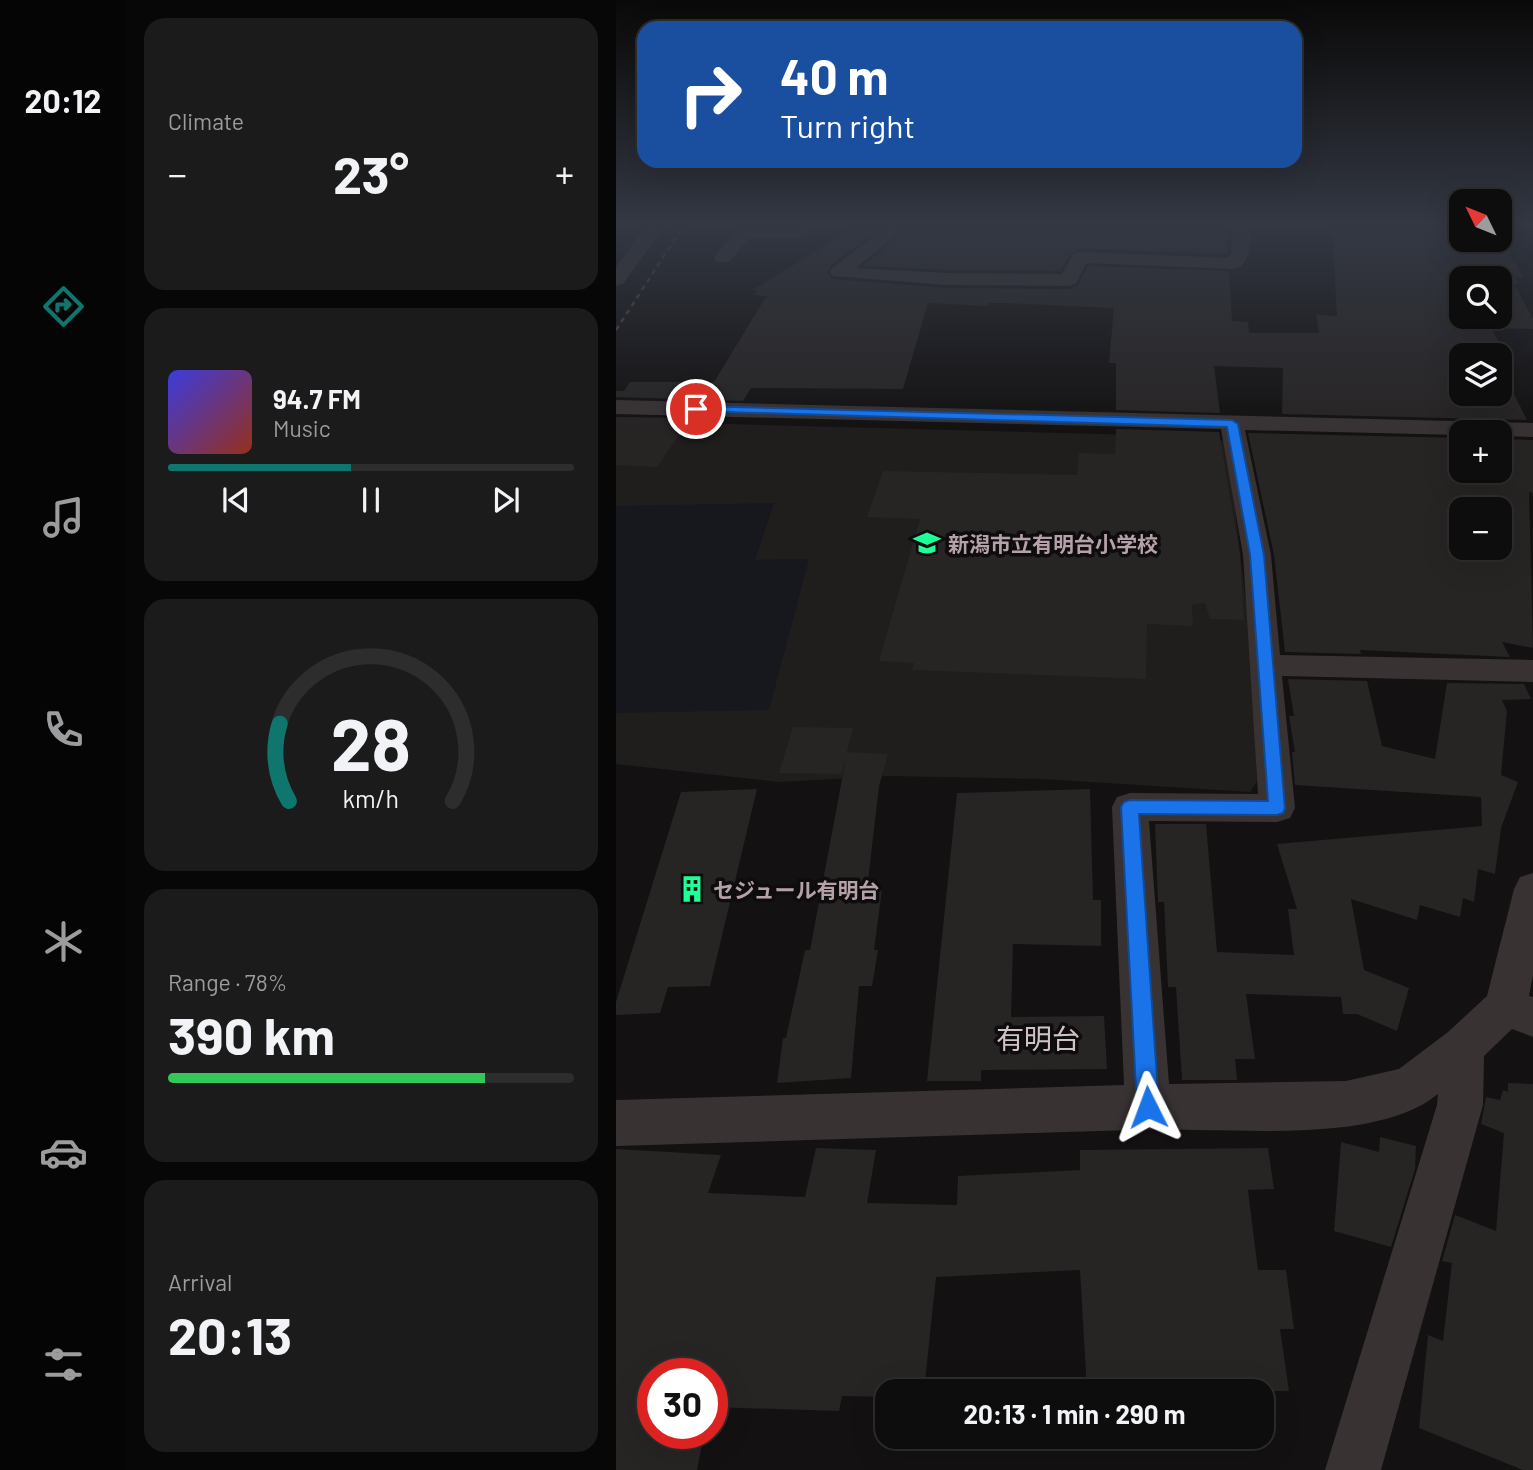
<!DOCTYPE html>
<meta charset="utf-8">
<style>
body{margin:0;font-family:Barlow,"Noto Sans JP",sans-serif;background:#1c1b1b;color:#f1f3f6;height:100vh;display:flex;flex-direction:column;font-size:26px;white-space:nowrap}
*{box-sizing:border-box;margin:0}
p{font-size:23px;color:#9b9c9d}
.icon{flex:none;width:38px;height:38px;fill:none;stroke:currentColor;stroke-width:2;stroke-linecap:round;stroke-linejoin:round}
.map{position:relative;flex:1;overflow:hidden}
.details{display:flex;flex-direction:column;gap:18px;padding:18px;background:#080707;width:490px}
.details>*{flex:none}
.hud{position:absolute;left:21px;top:21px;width:665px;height:147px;border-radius:21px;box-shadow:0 7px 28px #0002,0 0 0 2px #2e2d2e;background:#1a4fa0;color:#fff;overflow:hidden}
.needle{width:46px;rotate:313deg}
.buttons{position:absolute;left:833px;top:189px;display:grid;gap:14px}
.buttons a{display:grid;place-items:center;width:63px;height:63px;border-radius:14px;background:#0e0d0d;box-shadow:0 7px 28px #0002,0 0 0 2px #2e2d2e;font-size:35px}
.speed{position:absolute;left:21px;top:1358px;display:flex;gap:14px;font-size:35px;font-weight:700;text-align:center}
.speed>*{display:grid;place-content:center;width:91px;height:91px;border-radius:50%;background:#0e0d0d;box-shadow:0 7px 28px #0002,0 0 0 2px #2e2d2e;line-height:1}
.speed .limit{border:10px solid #d22;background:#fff;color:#111}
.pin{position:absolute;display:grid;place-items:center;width:60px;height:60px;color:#fff;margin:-30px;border:4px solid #fff;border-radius:50%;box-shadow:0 2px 7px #0007}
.me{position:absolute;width:77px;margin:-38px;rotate:357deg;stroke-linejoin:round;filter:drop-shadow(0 0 5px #0008)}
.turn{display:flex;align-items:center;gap:24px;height:147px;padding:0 28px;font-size:32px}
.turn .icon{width:91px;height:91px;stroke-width:2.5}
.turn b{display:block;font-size:49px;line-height:60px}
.big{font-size:52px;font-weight:700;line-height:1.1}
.details .widget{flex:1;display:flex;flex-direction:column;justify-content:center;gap:10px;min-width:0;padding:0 24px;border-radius:21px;background:#1c1b1b}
.details .dial{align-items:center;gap:0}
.dial svg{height:182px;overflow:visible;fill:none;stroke:#2e2d2e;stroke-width:7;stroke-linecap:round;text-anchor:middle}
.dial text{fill:#f1f3f6;stroke:none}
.song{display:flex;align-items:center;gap:21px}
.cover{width:84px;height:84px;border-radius:10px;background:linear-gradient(135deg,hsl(240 70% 55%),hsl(10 70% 35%))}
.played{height:7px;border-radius:4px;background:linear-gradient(90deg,#0f766e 45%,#2e2d2e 45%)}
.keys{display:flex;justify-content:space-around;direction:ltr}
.heat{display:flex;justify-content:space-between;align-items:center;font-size:38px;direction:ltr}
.charge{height:10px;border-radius:5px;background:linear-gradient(90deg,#34c759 78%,#2e2d2e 0)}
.trip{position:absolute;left:259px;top:1379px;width:399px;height:70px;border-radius:21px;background:#0e0d0d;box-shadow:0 7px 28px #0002,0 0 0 2px #2e2d2e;font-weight:700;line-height:70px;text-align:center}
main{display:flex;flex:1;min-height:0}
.tab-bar{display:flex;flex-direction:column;width:126px;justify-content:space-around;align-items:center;background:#060505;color:#9b9c9d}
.tab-bar .icon{width:49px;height:49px}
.tab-bar .current{color:#0f766e}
.tab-bar b{font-size:32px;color:#f1f3f6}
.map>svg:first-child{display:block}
.built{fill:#201d1d}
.green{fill:#17171e}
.building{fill:#272424;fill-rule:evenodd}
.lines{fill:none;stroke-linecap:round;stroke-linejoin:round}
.minor{fill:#383233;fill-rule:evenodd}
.rail{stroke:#4d4448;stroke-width:2.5;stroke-dasharray:5 4.5;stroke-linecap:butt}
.route{fill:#1a73e8;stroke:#114b97;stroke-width:2}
.labels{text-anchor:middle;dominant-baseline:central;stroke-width:7;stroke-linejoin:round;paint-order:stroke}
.poi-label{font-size:21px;font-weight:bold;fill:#b5a1a9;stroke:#0e0c0c;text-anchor:start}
.near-neighbourhood-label{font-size:28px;fill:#d1c2c8;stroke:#0e0c0c}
</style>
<main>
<nav class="tab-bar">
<b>20:12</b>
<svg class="icon current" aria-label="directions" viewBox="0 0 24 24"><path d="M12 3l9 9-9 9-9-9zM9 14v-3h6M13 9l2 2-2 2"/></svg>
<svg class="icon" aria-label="music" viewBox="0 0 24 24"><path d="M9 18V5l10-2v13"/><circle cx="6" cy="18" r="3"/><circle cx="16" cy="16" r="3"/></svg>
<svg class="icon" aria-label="phone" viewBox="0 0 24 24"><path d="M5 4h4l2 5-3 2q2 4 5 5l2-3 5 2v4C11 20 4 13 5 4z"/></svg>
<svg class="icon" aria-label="climate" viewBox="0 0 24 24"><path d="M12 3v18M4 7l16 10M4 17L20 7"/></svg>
<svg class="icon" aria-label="car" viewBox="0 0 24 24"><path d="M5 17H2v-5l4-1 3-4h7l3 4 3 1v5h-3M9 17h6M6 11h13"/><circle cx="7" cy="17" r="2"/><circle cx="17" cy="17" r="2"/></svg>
<svg class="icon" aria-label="filters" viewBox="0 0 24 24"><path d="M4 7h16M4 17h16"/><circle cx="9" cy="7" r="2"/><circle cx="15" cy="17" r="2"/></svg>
</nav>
<section class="details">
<div class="widget"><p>Climate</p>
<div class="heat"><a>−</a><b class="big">23°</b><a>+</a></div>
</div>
<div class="widget">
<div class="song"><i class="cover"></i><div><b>94.7 FM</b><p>Music</p></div></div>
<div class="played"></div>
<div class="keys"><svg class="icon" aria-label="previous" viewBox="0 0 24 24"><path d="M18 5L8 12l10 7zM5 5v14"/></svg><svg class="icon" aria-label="pause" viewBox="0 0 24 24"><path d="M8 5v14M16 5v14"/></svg><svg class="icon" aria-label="next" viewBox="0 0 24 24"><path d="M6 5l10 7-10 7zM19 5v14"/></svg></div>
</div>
<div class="widget dial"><svg viewBox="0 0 100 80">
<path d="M14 69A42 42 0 1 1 86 69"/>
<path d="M14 69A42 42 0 0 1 10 35" stroke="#0f766e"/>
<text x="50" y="56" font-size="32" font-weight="700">28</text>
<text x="50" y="72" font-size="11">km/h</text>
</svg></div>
<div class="widget"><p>Range · 78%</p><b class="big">390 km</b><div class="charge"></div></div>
<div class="widget"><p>Arrival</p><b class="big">20:13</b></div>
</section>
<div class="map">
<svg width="917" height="1470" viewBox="0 0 917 1470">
<rect width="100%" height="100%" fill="#131111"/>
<!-- built -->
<path class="built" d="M 0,421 L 598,437 L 611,443 L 635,644 L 641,781 L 634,792 L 427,779 L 274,776 L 163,782 L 0,764 Z"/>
<!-- green -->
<path class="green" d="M 158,503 L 139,560 L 193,559 L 153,710 L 0,713 L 0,506 Z"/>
<!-- building -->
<path class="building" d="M 243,225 L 269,225 L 214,266 L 212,273 L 216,279 L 330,288 L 453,289 L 462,285 L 472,266 L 613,271 L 616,321 L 632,322 L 633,333 L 703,333 L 700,315 L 721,316 L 716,225 L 845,225 L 845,240 L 884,240 L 884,237 L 907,277 L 899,276 L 903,284 L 898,284 L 917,319 L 917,329 L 875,328 L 898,369 L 885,369 L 911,420 L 666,414 L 667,368 L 598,366 L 604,413 L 500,410 L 500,363 L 493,363 L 498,308 L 387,303 L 373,303 L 372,306 L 312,303 L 287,389 L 135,388 L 127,401 L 0,397 L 0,391 L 8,391 L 14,382 L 98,382 L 148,300 L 152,297 L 137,294 L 142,291 L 137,290 ZM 845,278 L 884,278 L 884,317 L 845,317 ZM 845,355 L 884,355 L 884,394 L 845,394 Z
M 296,225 L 610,225 L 612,254 L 464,249 L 456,252 L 444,271 L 330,270 L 247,266 Z
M 0,417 L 75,418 L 41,467 L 0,465 Z
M 500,429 L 603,432 L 624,555 L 628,620 L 594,619 L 589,603 L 576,605 L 577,626 L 531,624 L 530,679 L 296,670 L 298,663 L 263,661 L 304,519 L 251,517 L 267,471 L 461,475 L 463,453 L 499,454 Z
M 632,433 L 845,438 L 845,471 L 884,471 L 884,439 L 917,440 L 917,493 L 913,492 L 917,648 L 886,642 L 894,657 L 744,650 L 745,654 L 669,652 L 658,555 ZM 845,509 L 884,509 L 884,548 L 845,548 Z
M 672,679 L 751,681 L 766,746 L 819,759 L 831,683 L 908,684 L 915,699 L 886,700 L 891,711 L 885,775 L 902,782 L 885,828 L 879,874 L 862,869 L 858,902 L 847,898 L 844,917 L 804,905 L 801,920 L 735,899 L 748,970 L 793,988 L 781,1031 L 741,1014 L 727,1014 L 725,997 L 630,994 L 639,1059 L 619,1059 L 621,1080 L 566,1080 L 560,987 L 552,987 L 548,902 L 542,902 L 539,824 L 590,824 L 601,952 L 678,955 L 672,909 L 681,909 L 661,844 L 866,826 L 865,797 L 679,785 L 676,752 L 679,752 L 673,716 L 678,716 Z
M 177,727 L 237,728 L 231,752 L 272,754 L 263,786 L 251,890 L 266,889 L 258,950 L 262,950 L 256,986 L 243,986 L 235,1078 L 161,1083 L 167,1038 L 170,1038 L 189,950 L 194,950 L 230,758 L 225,774 L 163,773 Z
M 141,789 L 94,986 L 52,987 L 44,1013 L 0,1015 L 0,1002 L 65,792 Z
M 474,789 L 477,900 L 485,900 L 485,946 L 397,944 L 395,1017 L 488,1016 L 491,1069 L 365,1070 L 365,1081 L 311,1081 L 341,793 Z
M 892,1083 L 917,1084 L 917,1470 L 907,1470 L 803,1428 L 812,1335 L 827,1341 L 836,1263 L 826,1261 L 839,1215 L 880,1231 L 888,1133 L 865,1124 L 870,1097 L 884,1100 L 887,1090 L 892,1092 Z
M 764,1137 L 800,1146 L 799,1169 L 775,1247 L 718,1231 L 725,1142 L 763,1152 Z
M 200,1148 L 260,1150 L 251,1203 L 341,1205 L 342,1176 L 464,1170 L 464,1150 L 652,1148 L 658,1189 L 632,1190 L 642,1270 L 670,1270 L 678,1329 L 664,1329 L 673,1391 L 471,1391 L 464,1270 L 320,1277 L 308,1391 L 271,1391 L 271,1397 L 226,1396 L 223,1411 L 96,1407 L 96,1374 L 37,1374 L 37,1433 L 88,1433 L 81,1470 L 0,1470 L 0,1149 L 105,1155 L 92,1193 L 189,1197 Z"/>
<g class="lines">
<!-- minor -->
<path class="minor" d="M 31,225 L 49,225 L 7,284 L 0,286 L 0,267 Z
M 183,225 L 203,225 L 182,238 L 133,238 L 113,262 L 101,262 L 98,258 L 122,229 L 178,228 Z
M 273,225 L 293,225 L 240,268 L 330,273 L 446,274 L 458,253 L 464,252 L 612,258 L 615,254 L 617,225 L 634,225 C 633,241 637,265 617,269 L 470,263 L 460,284 L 453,286 L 330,285 L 216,276 L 214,272 L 216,268 Z
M 0,400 L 917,423 L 917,437 L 884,436 L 884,432 L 845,432 L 845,435 L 629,430 L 655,555 L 664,655 L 917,660 L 917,682 L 666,676 L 679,808 L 674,818 L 661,822 L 533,821 L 553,1084 L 730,1081 L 783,1069 L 832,1032 L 871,996 L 898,889 L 904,877 L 917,873 L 917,975 L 913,996 L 917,997 L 917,1037 L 896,1029 L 868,1056 L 867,1105 L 765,1470 L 709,1470 L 821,1105 L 822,1094 C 798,1114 760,1123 728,1127 C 658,1135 586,1128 516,1130 C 344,1135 172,1141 0,1146 L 0,1100 L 508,1085 L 496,807 L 501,797 L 514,793 L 642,794 L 627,555 L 605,429 L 0,414 Z"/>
<!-- rail -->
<path class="rail" d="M 0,330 L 68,225"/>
</g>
<!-- sky -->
<linearGradient id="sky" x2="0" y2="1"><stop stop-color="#0a0909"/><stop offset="0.52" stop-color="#333843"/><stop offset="1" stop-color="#333843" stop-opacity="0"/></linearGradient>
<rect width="917" height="431" fill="url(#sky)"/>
<!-- route -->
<path class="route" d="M 80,406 L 616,420 L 622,424 L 648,555 L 669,808 L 667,813 L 661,815 L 523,814 L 543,1107 L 540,1115 L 532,1118 L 524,1115 L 521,1107 L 505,807 L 508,802 L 514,800 L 652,801 L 634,555 L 611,427 L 76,411 L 76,407 Z"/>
<!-- icons -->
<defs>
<symbol id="school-bare" viewBox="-9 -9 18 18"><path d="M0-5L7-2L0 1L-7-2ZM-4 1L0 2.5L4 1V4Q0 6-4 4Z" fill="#1dff98" stroke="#0e0c0c" stroke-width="2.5" paint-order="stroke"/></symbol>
<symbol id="building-bare" viewBox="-9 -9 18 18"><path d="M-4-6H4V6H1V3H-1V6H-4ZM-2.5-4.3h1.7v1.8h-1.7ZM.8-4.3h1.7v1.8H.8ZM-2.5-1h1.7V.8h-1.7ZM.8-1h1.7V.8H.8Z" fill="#1dff98" stroke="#0e0c0c" stroke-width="2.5" paint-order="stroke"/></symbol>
</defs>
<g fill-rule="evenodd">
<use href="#school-bare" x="292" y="524" width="38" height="38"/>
<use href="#building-bare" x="57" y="870" width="38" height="38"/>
</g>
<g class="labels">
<!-- poi labels -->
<g class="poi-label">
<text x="332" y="543">新潟市立有明台小学校</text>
<text x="97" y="889">セジュール有明台</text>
</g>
<!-- near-neighbourhood labels -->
<g class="near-neighbourhood-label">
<text x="422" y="1038">有明台</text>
</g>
</g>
</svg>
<div class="buttons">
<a><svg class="needle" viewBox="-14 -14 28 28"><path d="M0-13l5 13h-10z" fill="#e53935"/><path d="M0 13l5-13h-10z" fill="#9b9c9d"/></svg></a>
<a><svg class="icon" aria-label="search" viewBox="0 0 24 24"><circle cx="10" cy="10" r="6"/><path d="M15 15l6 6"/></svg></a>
<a><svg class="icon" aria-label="layers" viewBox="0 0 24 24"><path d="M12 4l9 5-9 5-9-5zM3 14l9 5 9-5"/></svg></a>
<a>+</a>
<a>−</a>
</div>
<div class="speed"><div class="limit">30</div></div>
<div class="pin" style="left:80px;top:409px;background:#d93025"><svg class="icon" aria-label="arrive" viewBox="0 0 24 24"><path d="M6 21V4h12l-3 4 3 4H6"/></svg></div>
<svg class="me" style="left:532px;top:1107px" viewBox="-20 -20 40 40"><path d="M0-17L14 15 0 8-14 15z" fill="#1a73e8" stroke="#fff" stroke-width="4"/></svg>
<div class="trip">20:13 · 1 min · 290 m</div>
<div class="hud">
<div class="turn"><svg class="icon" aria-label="right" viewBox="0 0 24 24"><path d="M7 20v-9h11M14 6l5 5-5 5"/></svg><div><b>40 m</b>Turn right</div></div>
</div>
</div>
</main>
